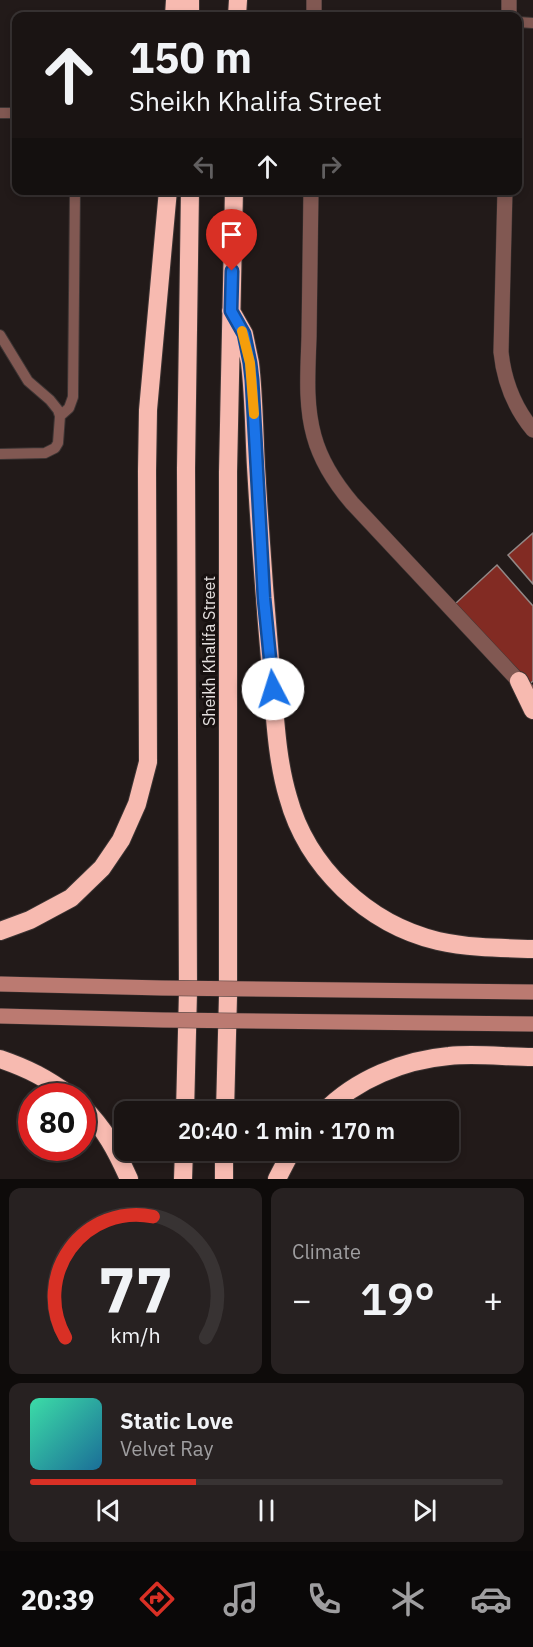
<!DOCTYPE html>
<meta charset="utf-8">
<style>
body{margin:0;font-family:"IBM Plex Sans",sans-serif;background:#272121;color:#f1f3f6;height:100vh;display:flex;flex-direction:column;font-size:22px;white-space:nowrap}
*{box-sizing:border-box;margin:0}
p{font-size:20px;color:#9f9ea0}
.icon{flex:none;width:33px;height:33px;fill:none;stroke:currentColor;stroke-width:2;stroke-linecap:round;stroke-linejoin:round}
.map{position:relative;height:1179px;overflow:hidden}
.side{display:flex;flex-direction:column;gap:9px;padding:9px;background:#0e0b0a;flex:1}
.side>*{flex:none}
.hud{position:absolute;left:12px;top:12px;width:510px;height:183px;border-radius:12px;box-shadow:0 3px 9px #0003,0 0 0 2px #383333;background:#1a1413;color:#f1f3f6;overflow:hidden}
.speed{position:absolute;left:18px;top:1083px;display:flex;gap:12px;font-size:30px;font-weight:700;text-align:center}
.speed>*{display:grid;place-content:center;width:78px;height:78px;border-radius:50%;background:#1a1413;box-shadow:0 3px 9px #0003,0 0 0 2px #383333;line-height:1}
.speed .limit{border:9px solid #d22;background:#fff;color:#111}
.pin{position:absolute;display:grid;place-items:center;width:51px;height:51px;color:#fff;margin:-62px -26px;border-radius:50% 50% 50% 0;rotate:-45deg;box-shadow:0 0 6px #0007}
.pin .icon{rotate:45deg}
.me{position:absolute;width:66px;margin:-33px;rotate:355deg;stroke-linejoin:round;filter:drop-shadow(0 0 4px #0008)}
.turn{display:flex;align-items:center;gap:21px;height:126px;padding:0 18px;font-size:27px}
.turn .icon{width:78px;height:78px;stroke-width:2.5}
.turn b{display:block;font-size:42px;line-height:51px}
.lanes{display:flex;align-items:center;height:57px;padding:0 18px;background:#0003;justify-content:center;gap:30px;direction:ltr}
.lanes .off{opacity:.35}
.big{font-size:45px;font-weight:600;line-height:1.1}
.side .tile{flex:1;display:flex;flex-direction:column;justify-content:center;gap:9px;min-width:0;padding:0 21px;border-radius:12px;background:#272121}
.side .dial{align-items:center;gap:0}
.dial svg{height:156px;overflow:visible;fill:none;stroke:#383333;stroke-width:7;stroke-linecap:round;text-anchor:middle}
.dial text{fill:#f1f3f6;stroke:none}
.song{display:flex;align-items:center;gap:18px}
.cover{width:72px;height:72px;border-radius:9px;background:linear-gradient(135deg,hsl(160 70% 55%),hsl(200 70% 35%))}
.played{height:6px;border-radius:3px;background:linear-gradient(90deg,#d93025 35%,#383333 35%)}
.keys{display:flex;justify-content:space-around;direction:ltr}
.heat{display:flex;justify-content:space-between;align-items:center;font-size:33px;direction:ltr}
.side .tiles{flex:1;display:grid;gap:9px;grid-template-columns:1fr 1fr}
.tile:last-child{grid-column:span 2}
.trip{position:absolute;left:114px;top:1101px;width:345px;height:60px;border-radius:12px;background:#1a1413;box-shadow:0 3px 9px #0003,0 0 0 2px #383333;font-weight:600;line-height:60px;text-align:center}
.tab-bar{display:flex;height:96px;justify-content:space-around;align-items:center;background:#0a0808;color:#9f9ea0}
.tab-bar .icon{width:42px;height:42px}
.tab-bar .selected{color:#d93025}
.tab-bar b{font-size:27px;color:#f1f3f6}
.map>svg:first-child{display:block}
.building{fill:#822b23;stroke:#928886;stroke-width:1.5}
.lines{fill:none;stroke-linecap:round;stroke-linejoin:round}
.lane-casing{stroke:#3d3534;stroke-width:12}
.street-casing{stroke:#3d3534;stroke-width:16}
.highway-casing{stroke:#3d3534;stroke-width:20}
.lane{stroke:#815852;stroke-width:10}
.street{stroke:#815852;stroke-width:15}
.highway{stroke:#f7bab0;stroke-width:18}
.secondary-bridge-casing{stroke:#3d3534;stroke-width:16;stroke-linecap:butt}
.secondary-bridge{stroke:#bb7a71;stroke-width:15}
.route-casing{stroke:#114b97;stroke-width:15}
.route{stroke:#1a73e8;stroke-width:10}
.slow{stroke:#f59e0b;stroke-width:10}
.labels{text-anchor:middle;dominant-baseline:central;stroke-width:6;stroke-linejoin:round;paint-order:stroke}
.street-label{font-size:16px;fill:#e3dedd;stroke:#181110}
</style>
<div class="map">
<svg width="533" height="1179" viewBox="0 0 533 1179">
<rect width="100%" height="100%" fill="#221a19"/>
<!-- building -->
<path class="building" d="M 533,533 L 533,584 L 508,555 Z
M 497,565 L 533,606 L 533,681 L 527,686 L 455,604 Z"/>
<g class="lines">
<defs>
<path id="lane" d="M 518,22 L 533,23
M 0,113 L 16,113
M 0,335 L 28,381 L 50,400 L 58,410 L 60,416 L 58,443 L 55,448 L 45,453 L 0,454
M 60,416 L 69,408 L 73,397 L 75,190"/>
<path id="street" d="M 509,0 L 509,16
M 314,16 L 314,0
M 311,190 C 310,239 310,288 309,337 C 308,370 305,404 314,436 C 321,462 335,483 352,503 L 527,690
M 505,190 L 501,352 C 504,381 514,407 533,430"/>
<path id="highway" d="M 174,16 L 175,0
M 190,16 L 190,0
M 237,16 L 238,0
M 231,311 L 244,334 L 250,363 C 254,397 254,432 256,467 C 260,535 265,603 271,671 C 275,712 276,757 288,797 C 307,867 367,924 438,941 C 469,948 501,948 533,949
M 519,681 L 533,710
M 0,931 L 30,920 L 71,898 L 102,868 L 121,840 L 137,804 L 148,762 L 147,471 L 148,410 L 168,190
M 0,1059 C 29,1069 46,1078 71,1096
M 82,1106 C 105,1129 116,1150 129,1179
M 185,1112 L 188,992 L 186,469 L 190,190
M 225,1112 L 228,996 L 228,472 L 234,190
M 324,1112 C 356,1079 404,1060 449,1056 C 475,1053 506,1057 533,1057
M 183,1179 L 184,1150
M 224,1179 L 224,1150
M 277,1179 L 292,1150"/>
</defs>
<!-- lane casing -->
<use href="#lane" class="lane-casing"/>
<!-- street casing -->
<use href="#street" class="street-casing"/>
<!-- highway casing -->
<use href="#highway" class="highway-casing"/>
<!-- lane -->
<use href="#lane" class="lane"/>
<!-- street -->
<use href="#street" class="street"/>
<!-- highway -->
<use href="#highway" class="highway"/>
<defs>
<path id="secondary-bridge" d="M 0,984 L 162,988 L 533,992
M 0,1016 L 163,1020 L 533,1024"/>
</defs>
<!-- secondary-bridge casing -->
<use href="#secondary-bridge" class="secondary-bridge-casing"/>
<!-- secondary-bridge -->
<use href="#secondary-bridge" class="secondary-bridge"/>
</g>
<g class="lines">
<defs>
<path id="route" d="M 232,271 L 231,311 L 244,334 L 250,363 L 252,380 L 264,598 L 273,689"/>
</defs>
<!-- route casing -->
<use href="#route" class="route-casing"/>
<!-- route -->
<use href="#route" class="route"/>
<!-- slow -->
<path class="slow" d="M 242,331 L 250,363 L 254,414"/>
</g>
<g class="labels">
<!-- street labels -->
<g class="street-label">
<text transform="translate(209 651) rotate(-90)">Sheikh Khalifa Street</text>
</g>
</g>
</svg>
<div class="speed"><div class="limit">80</div></div>
<div class="pin" style="left:232px;top:271px;background:#d93025"><svg class="icon" aria-label="arrive" viewBox="0 0 24 24"><path d="M6 21V4h12l-3 4 3 4H6"/></svg></div>
<svg class="me" style="left:273px;top:689px" viewBox="-20 -20 40 40"><circle r="19" fill="#fff"/><path d="M0-13L10 11 0 6-10 11z" fill="#1a73e8"/></svg>
<div class="trip">20:40 · 1 min · 170 m</div>
<div class="hud">
<div class="turn"><svg class="icon" aria-label="ahead" viewBox="0 0 24 24"><path d="M12 20V5M6 11l6-6 6 6"/></svg><div><b>150 m</b>Sheikh Khalifa Street</div></div>
<div class="lanes"><svg class="icon off" aria-label="left" viewBox="0 0 24 24"><path d="M17 20v-9H6M10 6l-5 5 5 5"/></svg><svg class="icon" aria-label="ahead" viewBox="0 0 24 24"><path d="M12 20V5M6 11l6-6 6 6"/></svg><svg class="icon off" aria-label="right" viewBox="0 0 24 24"><path d="M7 20v-9h11M14 6l5 5-5 5"/></svg></div>
</div>
</div>
<section class="side">
<div class="tiles">
<div class="tile dial"><svg viewBox="0 0 100 80">
<path d="M14 69A42 42 0 1 1 86 69"/>
<path d="M14 69A42 42 0 0 1 59 7" stroke="#d93025"/>
<text x="50" y="56" font-size="32" font-weight="700">77</text>
<text x="50" y="72" font-size="11">km/h</text>
</svg></div>
<div class="tile"><p>Climate</p>
<div class="heat"><a>−</a><b class="big">19°</b><a>+</a></div>
</div>
<div class="tile">
<div class="song"><i class="cover"></i><div><b>Static Love</b><p>Velvet Ray</p></div></div>
<div class="played"></div>
<div class="keys"><svg class="icon" aria-label="previous" viewBox="0 0 24 24"><path d="M18 5L8 12l10 7zM5 5v14"/></svg><svg class="icon" aria-label="pause" viewBox="0 0 24 24"><path d="M8 5v14M16 5v14"/></svg><svg class="icon" aria-label="next" viewBox="0 0 24 24"><path d="M6 5l10 7-10 7zM19 5v14"/></svg></div>
</div>
</div>
</section>
<nav class="tab-bar">
<b>20:39</b>
<svg class="icon selected" aria-label="directions" viewBox="0 0 24 24"><path d="M12 3l9 9-9 9-9-9zM9 14v-3h6M13 9l2 2-2 2"/></svg>
<svg class="icon" aria-label="music" viewBox="0 0 24 24"><path d="M9 18V5l10-2v13"/><circle cx="6" cy="18" r="3"/><circle cx="16" cy="16" r="3"/></svg>
<svg class="icon" aria-label="phone" viewBox="0 0 24 24"><path d="M5 4h4l2 5-3 2q2 4 5 5l2-3 5 2v4C11 20 4 13 5 4z"/></svg>
<svg class="icon" aria-label="climate" viewBox="0 0 24 24"><path d="M12 3v18M4 7l16 10M4 17L20 7"/></svg>
<svg class="icon" aria-label="car" viewBox="0 0 24 24"><path d="M5 17H2v-5l4-1 3-4h7l3 4 3 1v5h-3M9 17h6M6 11h13"/><circle cx="7" cy="17" r="2"/><circle cx="17" cy="17" r="2"/></svg>
</nav>
